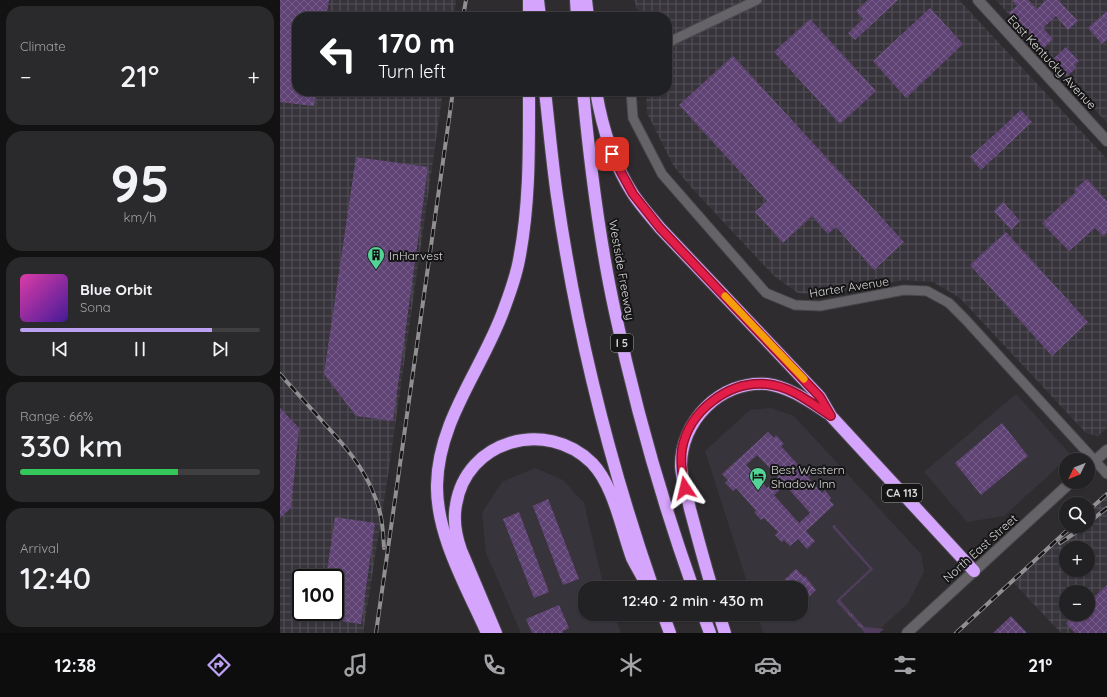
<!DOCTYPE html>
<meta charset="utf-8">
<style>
body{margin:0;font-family:Quicksand,sans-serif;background:#2a292b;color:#f1f3f6;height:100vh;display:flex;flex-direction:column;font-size:15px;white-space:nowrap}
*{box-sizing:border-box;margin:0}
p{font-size:13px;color:#a2a3a6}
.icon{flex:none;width:22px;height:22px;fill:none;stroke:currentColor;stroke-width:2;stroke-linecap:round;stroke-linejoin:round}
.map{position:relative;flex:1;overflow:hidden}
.panel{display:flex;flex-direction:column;gap:6px;padding:6px;background:#131213;width:280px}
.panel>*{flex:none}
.top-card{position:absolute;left:12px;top:12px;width:380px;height:84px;border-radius:16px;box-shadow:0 1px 3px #0004,0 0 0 1px #3f3e41;background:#202124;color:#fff;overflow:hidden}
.needle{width:26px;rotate:227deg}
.tools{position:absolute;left:779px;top:453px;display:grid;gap:8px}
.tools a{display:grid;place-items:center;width:36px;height:36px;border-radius:50%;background:#222123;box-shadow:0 1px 3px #0004,0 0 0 1px #3f3e41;font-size:20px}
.speed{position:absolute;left:12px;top:569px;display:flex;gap:8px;font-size:20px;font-weight:700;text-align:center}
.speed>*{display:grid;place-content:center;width:52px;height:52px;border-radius:50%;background:#222123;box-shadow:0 1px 3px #0004,0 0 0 1px #3f3e41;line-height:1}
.speed .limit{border:2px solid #111;border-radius:6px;background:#fff;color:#111}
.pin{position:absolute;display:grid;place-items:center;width:34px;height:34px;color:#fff;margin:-17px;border-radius:8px;box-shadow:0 2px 6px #0006}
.me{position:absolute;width:44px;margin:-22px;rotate:350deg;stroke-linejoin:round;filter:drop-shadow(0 0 3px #0008)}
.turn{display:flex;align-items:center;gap:14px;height:84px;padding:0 20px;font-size:18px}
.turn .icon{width:52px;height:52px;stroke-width:2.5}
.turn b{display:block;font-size:28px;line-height:34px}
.big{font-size:30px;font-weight:600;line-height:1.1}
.panel .widget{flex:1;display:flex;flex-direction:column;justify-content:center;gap:6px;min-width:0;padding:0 14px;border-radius:16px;background:#2a292b}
.panel .dial{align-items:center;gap:0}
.dial b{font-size:52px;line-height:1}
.song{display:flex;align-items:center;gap:12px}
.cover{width:48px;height:48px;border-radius:6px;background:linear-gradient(135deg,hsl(320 70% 55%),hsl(260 70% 35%))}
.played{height:4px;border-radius:2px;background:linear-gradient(90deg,#bca0f2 80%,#3f3e41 80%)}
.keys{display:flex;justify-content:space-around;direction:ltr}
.heat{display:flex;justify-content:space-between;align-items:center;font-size:22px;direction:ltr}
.charge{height:6px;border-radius:3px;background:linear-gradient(90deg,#34c759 66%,#3f3e41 0)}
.trip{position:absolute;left:298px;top:581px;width:230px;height:40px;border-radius:16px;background:#222123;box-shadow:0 1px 3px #0004,0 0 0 1px #3f3e41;font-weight:600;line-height:40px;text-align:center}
.dock{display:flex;height:64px;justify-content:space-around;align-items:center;background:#0e0d0e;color:#a2a3a6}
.dock .icon{width:28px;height:28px}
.dock .on{color:#bca0f2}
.dock b{font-size:18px;color:#f1f3f6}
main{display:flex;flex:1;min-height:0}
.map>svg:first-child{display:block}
.built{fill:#38343c}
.industrial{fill:url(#industrial-grid);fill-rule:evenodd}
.grass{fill:url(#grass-tufts)}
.building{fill:url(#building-cross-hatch);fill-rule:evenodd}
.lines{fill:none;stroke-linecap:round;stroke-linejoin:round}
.minor-casing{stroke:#484749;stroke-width:11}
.tertiary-casing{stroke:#484749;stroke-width:12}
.secondary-casing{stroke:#484749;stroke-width:12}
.motorway-casing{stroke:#484749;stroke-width:14}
.minor{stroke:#656367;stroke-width:9}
.tertiary{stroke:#656367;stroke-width:10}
.secondary{stroke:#656367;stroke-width:10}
.motorway{stroke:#d5a4fc;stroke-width:12}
.rail-casing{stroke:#908f91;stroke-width:4}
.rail{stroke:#161516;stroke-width:2.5;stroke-dasharray:8;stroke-linecap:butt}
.route-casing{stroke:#92132f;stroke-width:10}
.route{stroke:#e11d48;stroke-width:7}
.slow{stroke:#f59e0b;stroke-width:7}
.labels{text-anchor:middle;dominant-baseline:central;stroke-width:4;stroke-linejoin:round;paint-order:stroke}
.shield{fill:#161516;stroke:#9e9d9e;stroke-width:1}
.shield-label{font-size:11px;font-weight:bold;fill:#d8d7d9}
.street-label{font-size:12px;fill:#d8d7d9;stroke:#161516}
.poi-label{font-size:12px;fill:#d8d7d9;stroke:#161516;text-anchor:start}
</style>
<main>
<section class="panel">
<div class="widget"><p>Climate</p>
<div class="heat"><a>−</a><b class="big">21°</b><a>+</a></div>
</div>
<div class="widget dial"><b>95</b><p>km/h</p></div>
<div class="widget">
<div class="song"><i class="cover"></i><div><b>Blue Orbit</b><p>Sona</p></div></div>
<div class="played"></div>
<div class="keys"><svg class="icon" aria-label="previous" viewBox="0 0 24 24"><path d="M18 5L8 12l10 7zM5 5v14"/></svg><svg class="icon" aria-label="pause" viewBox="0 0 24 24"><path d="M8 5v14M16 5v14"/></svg><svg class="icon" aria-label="next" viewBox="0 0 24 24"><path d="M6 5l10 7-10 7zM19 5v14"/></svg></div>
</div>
<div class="widget"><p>Range · 66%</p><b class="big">330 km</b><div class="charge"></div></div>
<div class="widget"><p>Arrival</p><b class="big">12:40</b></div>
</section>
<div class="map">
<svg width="827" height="633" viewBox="0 0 827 633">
<defs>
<pattern id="industrial-grid" width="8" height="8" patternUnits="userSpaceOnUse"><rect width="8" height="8" fill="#38343c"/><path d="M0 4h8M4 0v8" fill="none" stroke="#545158"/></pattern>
<pattern id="grass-tufts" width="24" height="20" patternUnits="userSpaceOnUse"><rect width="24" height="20" fill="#513e5f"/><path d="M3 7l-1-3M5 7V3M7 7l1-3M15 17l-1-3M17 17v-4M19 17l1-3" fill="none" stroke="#695975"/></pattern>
<pattern id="building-cross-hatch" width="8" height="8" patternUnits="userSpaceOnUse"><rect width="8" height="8" fill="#604375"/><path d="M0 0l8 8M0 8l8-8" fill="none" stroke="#765d88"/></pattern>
</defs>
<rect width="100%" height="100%" fill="#2e2c2f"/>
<!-- built -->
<path class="built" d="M 736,394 L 791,455 L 724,516 L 687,522 L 644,472 Z
M 491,408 L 514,416 L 641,554 L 644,572 L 628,603 L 596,633 L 483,633 L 477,614 L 521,614 L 521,588 L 469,588 L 425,451 L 470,410 Z
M 255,468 L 283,480 L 304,503 L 324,588 L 305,588 L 305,614 L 334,614 L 341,633 L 241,633 L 206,553 L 202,513 L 222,482 Z"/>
<!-- industrial -->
<path class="industrial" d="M 0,0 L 176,0 L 174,17 L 17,17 L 17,91 L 163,91 L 107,482 L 83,633 L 0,633 ZM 21,578 L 55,578 L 55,612 L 21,612 Z
M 354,0 L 679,0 L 827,159 L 827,428 L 818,436 L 806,433 L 680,298 L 653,282 L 624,280 L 541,295 L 518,293 L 494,276 L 409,185 L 393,165 L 367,113 L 366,91 L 387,91 L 387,17 L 360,17 Z
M 716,0 L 827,0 L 827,123 Z
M 827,495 L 827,633 L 781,633 L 733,582 L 793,526 L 808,526 L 808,512 ZM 786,548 L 808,548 L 808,570 L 786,570 ZM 786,592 L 808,592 L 808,614 L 786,614 Z"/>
<!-- grass -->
<path class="grass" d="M 554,525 L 593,569 L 560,600 L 584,627 L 604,629 L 599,633 L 585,633 L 556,601 L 590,569 L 552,527 Z"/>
<!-- building -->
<path class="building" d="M 0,0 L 49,0 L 46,17 L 17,17 L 17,91 L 36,91 L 34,106 L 0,102 Z
M 588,0 L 618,0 L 575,40 L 568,33 L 583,19 L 576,11 Z
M 732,0 L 748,0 L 757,9 L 766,0 L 778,0 L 798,21 L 788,30 L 776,16 L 763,28 L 773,39 L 763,49 L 729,13 L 737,6 Z
M 650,8 L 683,44 L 626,98 L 593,61 Z
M 827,11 L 827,40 L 822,44 L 808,28 Z
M 530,19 L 596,91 L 560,124 L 494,52 Z
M 786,47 L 799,61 L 794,65 L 796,68 L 787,76 L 772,60 Z
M 453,56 L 624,242 L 594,270 L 556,227 L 548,234 L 532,216 L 503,243 L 475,212 L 487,201 L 399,105 Z
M 741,110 L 752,122 L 701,170 L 690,157 Z
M 76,157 L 148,167 L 113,421 L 76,416 L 44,374 Z
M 807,179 L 827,201 L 827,233 L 823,236 L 815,228 L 789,251 L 762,223 L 796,192 L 794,190 Z
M 723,202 L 740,221 L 731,230 L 714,211 Z
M 726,232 L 808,322 L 772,356 L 690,265 Z
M 0,408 L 19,428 L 11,508 L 0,518 Z
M 722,423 L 748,456 L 701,495 L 675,463 Z
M 488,432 L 494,438 L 496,435 L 504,444 L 501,446 L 522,469 L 524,467 L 530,475 L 528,477 L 542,493 L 545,490 L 551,498 L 549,500 L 554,505 L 526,531 L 535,541 L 527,549 L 518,539 L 510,546 L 504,540 L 502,542 L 495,535 L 498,532 L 484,518 L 481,520 L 474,512 L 476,511 L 456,488 L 453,491 L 445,483 L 448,480 L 442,474 ZM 477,455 L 498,477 L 487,488 L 466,465 ZM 505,485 L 530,513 L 519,523 L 494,495 Z
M 268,499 L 299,579 L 283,585 L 253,506 Z
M 239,512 L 269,592 L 254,598 L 223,519 Z
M 55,517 L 95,523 L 81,624 L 41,618 L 41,612 L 55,612 L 55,578 L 46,578 Z
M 516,569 L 524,577 L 525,576 L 536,590 L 521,605 L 521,588 L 507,588 L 502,582 Z
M 827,585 L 827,633 L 795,633 L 786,623 L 796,614 L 808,614 L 808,603 Z
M 279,605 L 289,628 L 283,631 L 283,633 L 252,633 L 246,619 Z
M 731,616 L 747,633 L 713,633 Z"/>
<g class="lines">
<defs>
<path id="minor" d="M 387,44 L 395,39 L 477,0
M 351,91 L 353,118 L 382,174 L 486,293 L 515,305 L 540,306 L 624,290 L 647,291 L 669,303 L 685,319 L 827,474"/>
<path id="tertiary" d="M 698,0 L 827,141"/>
<path id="secondary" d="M 808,467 L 827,450
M 627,633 L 791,482"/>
<path id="motorway" d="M 249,0 L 249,17
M 258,0 L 260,17
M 296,0 L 297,17
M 306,0 L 308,17
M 265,91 C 269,126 272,161 277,196 C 296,329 329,461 373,588
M 303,91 C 310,165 319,239 335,312 C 355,406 381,498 413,588
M 316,91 C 322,127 333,163 353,194 C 361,206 371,217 380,228 L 540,397 L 551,416 L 694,571
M 432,588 C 424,562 417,535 410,509 C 407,495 402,481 401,467 C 400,422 440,380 487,384 C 510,387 530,402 549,414
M 383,614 L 390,633
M 423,614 L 430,633
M 439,614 L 445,633
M 207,633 C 187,588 156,535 157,485 C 158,420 203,368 224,309 C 230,293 236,276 239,260 C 250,204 249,147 249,91
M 216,633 L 181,550 C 176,536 173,521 176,505 C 186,440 266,418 312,463 C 334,486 341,528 352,558 C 356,566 361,574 365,582"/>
</defs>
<!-- minor casing -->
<use href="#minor" class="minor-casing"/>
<!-- tertiary casing -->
<use href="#tertiary" class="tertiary-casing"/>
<!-- secondary casing -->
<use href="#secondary" class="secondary-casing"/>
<!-- motorway casing -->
<use href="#motorway" class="motorway-casing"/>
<!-- minor -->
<use href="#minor" class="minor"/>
<!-- tertiary -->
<use href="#tertiary" class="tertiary"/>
<!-- secondary -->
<use href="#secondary" class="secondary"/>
<!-- motorway -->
<use href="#motorway" class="motorway"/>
<defs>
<path id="rail" d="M 183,17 L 186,0
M 0,374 C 14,390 29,406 43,422 C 64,445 84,467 95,497 C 102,513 103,530 104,548
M 808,511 L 827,494
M 808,523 L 827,508
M 780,543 L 805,526
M 96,633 L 173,91
M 676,633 L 792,526"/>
</defs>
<!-- rail casing -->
<use href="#rail" class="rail-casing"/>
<!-- rail -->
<use href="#rail" class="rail"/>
</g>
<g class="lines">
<defs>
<path id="route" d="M 332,154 L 342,174 L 353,194 L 380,228 L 540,397 L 551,416 C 531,403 511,386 486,384 C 448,381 409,411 402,449 C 400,463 402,475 405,488"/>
</defs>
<!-- route casing -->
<use href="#route" class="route-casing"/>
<!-- route -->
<use href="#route" class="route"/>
<!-- slow -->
<path class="slow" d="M 445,296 L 524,379"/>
</g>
<!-- icons -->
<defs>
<symbol id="building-pin" viewBox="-11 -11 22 30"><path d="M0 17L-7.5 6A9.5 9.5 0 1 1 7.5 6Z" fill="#53d396" stroke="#161516"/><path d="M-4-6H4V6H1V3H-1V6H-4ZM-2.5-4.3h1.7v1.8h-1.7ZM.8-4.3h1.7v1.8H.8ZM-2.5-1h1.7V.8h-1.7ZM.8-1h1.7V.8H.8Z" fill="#111"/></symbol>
<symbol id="hotel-pin" viewBox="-11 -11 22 30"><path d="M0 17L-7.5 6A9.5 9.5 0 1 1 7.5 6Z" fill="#53d396" stroke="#161516"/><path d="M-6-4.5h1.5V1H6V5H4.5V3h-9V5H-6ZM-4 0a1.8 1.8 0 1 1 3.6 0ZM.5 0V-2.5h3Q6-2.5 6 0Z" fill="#111"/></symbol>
</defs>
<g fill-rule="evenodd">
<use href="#building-pin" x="86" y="245" width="20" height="27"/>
<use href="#hotel-pin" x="468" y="466" width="20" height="27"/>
</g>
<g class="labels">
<!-- shield labels -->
<g class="shield">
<rect x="331" y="334" width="22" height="18" rx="3"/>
<rect x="602" y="484" width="40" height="18" rx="3"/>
</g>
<g class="shield-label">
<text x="342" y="343">I 5</text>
<text x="622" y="493">CA 113</text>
</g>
<!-- street labels -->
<g class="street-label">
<text transform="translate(772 62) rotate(47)">East Kentucky Avenue</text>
<text transform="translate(342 270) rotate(80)">Westside Freeway</text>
<text transform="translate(569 287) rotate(-9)">Harter Avenue</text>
<text transform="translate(700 548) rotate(-42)">North East Street</text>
</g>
<!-- poi labels -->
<g class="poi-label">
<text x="109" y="255">InHarvest</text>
<text x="491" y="469">Best Western<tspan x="491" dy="14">Shadow Inn</tspan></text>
</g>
</g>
</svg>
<div class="tools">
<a><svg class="needle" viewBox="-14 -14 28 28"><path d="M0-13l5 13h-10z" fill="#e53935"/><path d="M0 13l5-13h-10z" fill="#a2a3a6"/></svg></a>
<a><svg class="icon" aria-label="search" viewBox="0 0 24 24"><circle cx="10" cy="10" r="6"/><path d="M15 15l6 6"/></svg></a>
<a>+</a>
<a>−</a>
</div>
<div class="speed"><div class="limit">100</div></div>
<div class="pin" style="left:332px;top:154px;background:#d93025"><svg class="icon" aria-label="arrive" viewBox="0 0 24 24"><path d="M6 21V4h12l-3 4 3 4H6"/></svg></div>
<svg class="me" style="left:405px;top:488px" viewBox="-20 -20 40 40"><path d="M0-17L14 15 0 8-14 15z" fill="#e11d48" stroke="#fff" stroke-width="4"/></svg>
<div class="trip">12:40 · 2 min · 430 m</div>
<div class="top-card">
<div class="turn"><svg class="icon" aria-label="left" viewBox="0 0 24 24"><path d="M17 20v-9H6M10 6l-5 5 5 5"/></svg><div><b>170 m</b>Turn left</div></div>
</div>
</div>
</main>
<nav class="dock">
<b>12:38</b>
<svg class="icon on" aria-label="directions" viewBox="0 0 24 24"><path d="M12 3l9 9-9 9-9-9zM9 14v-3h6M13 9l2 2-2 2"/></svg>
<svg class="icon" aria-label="music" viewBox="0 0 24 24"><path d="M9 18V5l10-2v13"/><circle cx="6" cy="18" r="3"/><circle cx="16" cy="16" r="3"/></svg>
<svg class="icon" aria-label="phone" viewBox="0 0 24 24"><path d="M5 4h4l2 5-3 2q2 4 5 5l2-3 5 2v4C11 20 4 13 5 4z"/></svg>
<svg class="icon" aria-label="climate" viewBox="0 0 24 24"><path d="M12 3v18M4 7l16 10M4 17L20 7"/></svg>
<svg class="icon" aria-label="car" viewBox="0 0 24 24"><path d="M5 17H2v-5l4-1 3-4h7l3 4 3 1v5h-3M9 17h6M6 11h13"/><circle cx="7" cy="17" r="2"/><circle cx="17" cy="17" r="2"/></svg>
<svg class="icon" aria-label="filters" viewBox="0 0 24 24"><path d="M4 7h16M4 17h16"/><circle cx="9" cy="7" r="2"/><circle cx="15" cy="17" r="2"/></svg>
<b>21°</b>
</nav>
